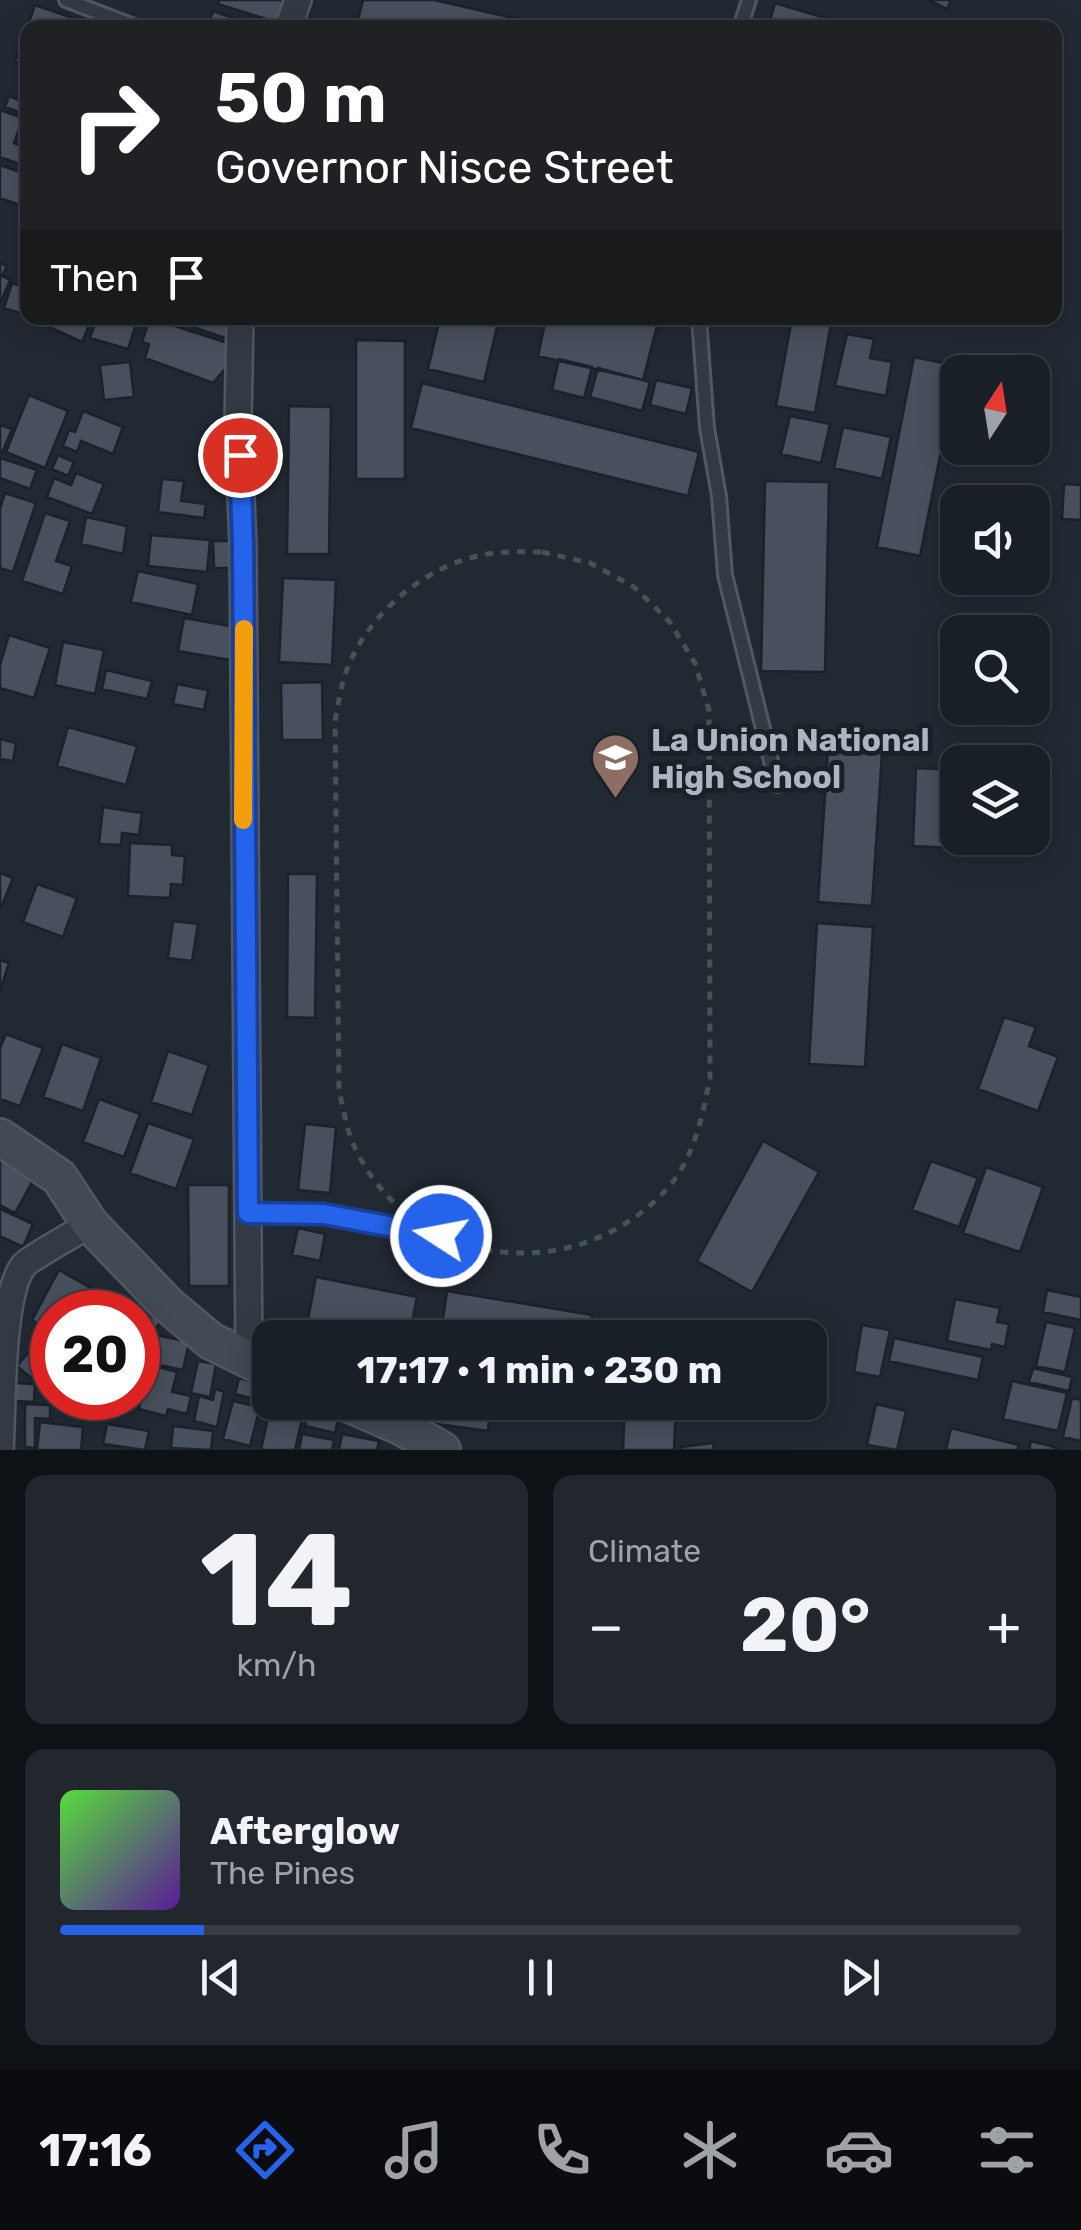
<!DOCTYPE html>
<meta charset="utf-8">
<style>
body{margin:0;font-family:Rubik,sans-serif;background:#22272e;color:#f1f3f6;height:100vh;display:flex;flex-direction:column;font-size:38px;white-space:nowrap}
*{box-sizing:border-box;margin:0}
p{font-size:32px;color:#9fa2a7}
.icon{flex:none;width:55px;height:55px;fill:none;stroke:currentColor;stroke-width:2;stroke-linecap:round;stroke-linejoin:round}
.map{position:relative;height:1450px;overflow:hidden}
.details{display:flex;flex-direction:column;gap:25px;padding:25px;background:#0e1115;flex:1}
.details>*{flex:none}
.top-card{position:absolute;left:20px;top:20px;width:1042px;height:305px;border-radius:20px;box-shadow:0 5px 25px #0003,0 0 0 2px #373d43;background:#202124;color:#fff;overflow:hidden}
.needle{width:65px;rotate:12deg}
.controls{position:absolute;left:940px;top:355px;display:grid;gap:20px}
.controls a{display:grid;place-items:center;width:110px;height:110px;border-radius:20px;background:#191f26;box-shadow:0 5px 25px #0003,0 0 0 2px #373d43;font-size:50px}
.speed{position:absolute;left:30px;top:1290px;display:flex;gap:20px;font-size:50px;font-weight:700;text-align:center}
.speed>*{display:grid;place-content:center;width:130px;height:130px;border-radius:50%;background:#191f26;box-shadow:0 5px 25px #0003,0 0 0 2px #373d43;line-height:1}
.speed .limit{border:15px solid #d22;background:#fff;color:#111}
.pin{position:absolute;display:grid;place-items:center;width:85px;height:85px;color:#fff;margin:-42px;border:5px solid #fff;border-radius:50%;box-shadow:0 2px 10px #0007}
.me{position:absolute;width:110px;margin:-55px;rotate:281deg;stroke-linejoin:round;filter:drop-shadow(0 0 8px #0008)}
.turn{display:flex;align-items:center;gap:35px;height:210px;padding:0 30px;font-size:45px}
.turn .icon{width:130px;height:130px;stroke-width:2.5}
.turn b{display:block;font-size:70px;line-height:85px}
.then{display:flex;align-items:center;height:95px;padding:0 30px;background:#0003;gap:20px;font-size:38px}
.big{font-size:75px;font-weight:700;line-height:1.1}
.details .widget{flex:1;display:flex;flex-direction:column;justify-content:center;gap:15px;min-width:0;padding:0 35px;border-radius:20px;background:#22272e}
.details .dial{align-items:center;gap:0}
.dial b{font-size:130px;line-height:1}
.song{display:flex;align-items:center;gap:30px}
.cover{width:120px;height:120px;border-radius:15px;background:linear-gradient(135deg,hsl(110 70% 55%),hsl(270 70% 35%))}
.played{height:10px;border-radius:5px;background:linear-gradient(90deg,#2563eb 15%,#373d43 15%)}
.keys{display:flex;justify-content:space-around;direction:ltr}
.heat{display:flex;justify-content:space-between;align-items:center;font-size:55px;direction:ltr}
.details .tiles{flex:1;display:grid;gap:25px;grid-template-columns:1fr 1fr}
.widget:last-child{grid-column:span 2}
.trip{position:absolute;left:252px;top:1320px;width:575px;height:100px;border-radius:20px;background:#191f26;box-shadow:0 5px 25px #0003,0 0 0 2px #373d43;font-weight:700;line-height:100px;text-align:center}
.menu{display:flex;height:160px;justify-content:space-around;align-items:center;background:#0a0c0f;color:#9fa2a7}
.menu .icon{width:70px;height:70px}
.menu .active{color:#2563eb}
.menu b{font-size:45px;color:#f1f3f6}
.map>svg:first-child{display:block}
.building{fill:#47505c;stroke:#1b222a;stroke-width:2.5}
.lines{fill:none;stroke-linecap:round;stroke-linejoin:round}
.lane-casing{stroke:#515862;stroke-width:18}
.street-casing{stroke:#515862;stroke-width:30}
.secondary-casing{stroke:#515862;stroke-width:40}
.path{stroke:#445355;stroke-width:5;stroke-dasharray:8 8;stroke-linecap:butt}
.lane{stroke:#343a44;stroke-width:12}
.street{stroke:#343a44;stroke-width:25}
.secondary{stroke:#424a56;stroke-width:35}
.route-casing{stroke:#184099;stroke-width:25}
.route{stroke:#2563eb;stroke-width:18}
.slow{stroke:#f59e0b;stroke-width:18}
.labels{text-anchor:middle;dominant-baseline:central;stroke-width:10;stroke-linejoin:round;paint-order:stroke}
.poi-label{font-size:32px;font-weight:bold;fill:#aeb5c1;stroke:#192028;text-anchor:start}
</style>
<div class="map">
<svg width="1081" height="1450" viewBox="0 0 1081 1450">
<rect width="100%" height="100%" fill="#212933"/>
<!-- building -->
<path class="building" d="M 219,0 L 286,0 L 279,23 L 218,4 Z
M 363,0 L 434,0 L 558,28 L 356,28 Z
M 928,0 L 951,0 L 947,9 Z
M 775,3 L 845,24 L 844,28 L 768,28 Z
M 35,5 L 87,23 L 85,28 L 28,28 L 28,65 L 15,61 Z
M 213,11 L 261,28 L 207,28 Z
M 9,96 L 27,103 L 23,114 L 5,107 Z
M 0,110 L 23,118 L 14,143 L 28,149 L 28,167 L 0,157 Z
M 0,165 L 28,175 L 28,208 L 0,198 Z
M 0,263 L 7,266 L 2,276 L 10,280 L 0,304 Z
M 12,283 L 28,288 L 26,315 L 4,308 Z
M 29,318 L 77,318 L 90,323 L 82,342 Z
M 97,318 L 138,318 L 128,349 L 90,338 Z
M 150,318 L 237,346 L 228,370 L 225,369 L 213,383 L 145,358 L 149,344 L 142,342 Z
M 183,318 L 236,318 L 233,337 L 222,337 L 181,323 Z
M 440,318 L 499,318 L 484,382 L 428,369 Z
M 546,318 L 659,318 L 643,380 L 538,356 Z
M 792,318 L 832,318 L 815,413 L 776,406 Z
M 847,334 L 874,339 L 870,358 L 892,362 L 886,396 L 835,386 Z
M 356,340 L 405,341 L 405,479 L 356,479 Z
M 914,357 L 958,366 L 920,556 L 877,547 Z
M 559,359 L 592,367 L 584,398 L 552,390 Z
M 130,362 L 134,397 L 104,400 L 100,365 Z
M 598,368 L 650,382 L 642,411 L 590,397 Z
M 656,380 L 692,388 L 686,414 L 650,405 Z
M 422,383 L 699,452 L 688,496 L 411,428 Z
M 29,395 L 68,411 L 45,468 L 6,452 Z
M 289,406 L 331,407 L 329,554 L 287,554 Z
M 83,411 L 123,427 L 113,454 L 81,441 L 77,452 L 63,446 L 69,430 L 75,432 Z
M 790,416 L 830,424 L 821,463 L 781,454 Z
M 0,425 L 12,429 L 2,453 L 0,452 Z
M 843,427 L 891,437 L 882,479 L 834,468 Z
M 58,455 L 74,462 L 68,476 L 52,469 Z
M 0,458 L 37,470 L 30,489 L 0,478 Z
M 76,473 L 104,484 L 92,514 L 47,497 L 54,478 L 71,485 Z
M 162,479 L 184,481 L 181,501 L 206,504 L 204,518 L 158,512 Z
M 765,481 L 829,482 L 825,672 L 761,671 Z
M 1064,484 L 1081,485 L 1081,520 L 1062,519 Z
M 5,493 L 36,503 L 13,572 L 0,568 L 0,508 Z
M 954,504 L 958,505 L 958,536 L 947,533 Z
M 45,513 L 70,521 L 56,561 L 72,566 L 63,594 L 22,581 Z
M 86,517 L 127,526 L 123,554 L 81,544 Z
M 151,535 L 210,540 L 207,572 L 148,566 Z
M 213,541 L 231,541 L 231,568 L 214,568 Z
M 138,571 L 198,584 L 192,615 L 131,602 Z
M 283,578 L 336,580 L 332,665 L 279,662 Z
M 184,618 L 241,628 L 236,661 L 178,651 Z
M 9,635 L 50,648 L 34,698 L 0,688 L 0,665 Z
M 63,642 L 104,650 L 95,694 L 55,685 Z
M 106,670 L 152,681 L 147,699 L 102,689 Z
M 322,682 L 323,740 L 282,740 L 281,683 Z
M 177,684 L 208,690 L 204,710 L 173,704 Z
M 68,727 L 137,746 L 126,785 L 57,766 Z
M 829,734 L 883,738 L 872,906 L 818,902 Z
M 0,739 L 16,743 L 13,761 L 0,759 Z
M 916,768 L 958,770 L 958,838 L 971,838 L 971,849 L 913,846 Z
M 103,807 L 142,813 L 139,835 L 122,833 L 121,845 L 99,844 Z
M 130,843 L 172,845 L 172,855 L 185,856 L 183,885 L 171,884 L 170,898 L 128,896 Z
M 0,873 L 13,878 L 0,910 Z
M 288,874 L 317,874 L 315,1018 L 287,1017 Z
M 37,884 L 77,898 L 63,937 L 23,922 Z
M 173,921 L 198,924 L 192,961 L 168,958 Z
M 817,923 L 873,927 L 865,1067 L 809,1064 Z
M 0,960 L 9,963 L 0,991 Z
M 1004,1017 L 1036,1027 L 1029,1046 L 1058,1057 L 1038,1111 L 978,1089 Z
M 6,1034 L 43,1048 L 20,1106 L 0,1099 L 0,1048 Z
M 62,1044 L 101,1058 L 83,1111 L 43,1097 Z
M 168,1051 L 209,1065 L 192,1115 L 151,1102 Z
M 99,1099 L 140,1114 L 124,1157 L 83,1142 Z
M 148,1123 L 194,1139 L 176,1189 L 130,1173 Z
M 305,1124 L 336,1127 L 330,1193 L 298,1190 Z
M 763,1141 L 819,1172 L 752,1292 L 697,1261 Z
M 0,1156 L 36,1175 L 15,1213 L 0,1205 Z
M 931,1161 L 978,1178 L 959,1227 L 912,1210 Z
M 986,1167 L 1043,1187 L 1020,1252 L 963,1233 Z
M 188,1185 L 229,1185 L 229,1286 L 189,1286 Z
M 0,1209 L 33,1224 L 23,1247 L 0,1236 Z
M 298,1228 L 325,1234 L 320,1261 L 292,1255 Z
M 59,1270 L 103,1295 L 93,1312 L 52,1312 L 52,1332 L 32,1320 Z
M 316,1277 L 417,1297 L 409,1338 L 376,1338 L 377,1332 L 308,1319 Z
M 1047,1290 L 1081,1297 L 1081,1320 L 1043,1312 Z
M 447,1291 L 592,1315 L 588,1338 L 440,1338 Z
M 119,1294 L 139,1307 L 136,1312 L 106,1312 Z
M 955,1299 L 1000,1308 L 997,1322 L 1009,1324 L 1005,1347 L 992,1344 L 991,1350 L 947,1341 Z
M 146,1314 L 160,1321 L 151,1338 L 138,1330 Z
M 1046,1322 L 1075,1328 L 1065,1372 L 1036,1366 Z
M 862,1325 L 890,1330 L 880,1377 L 854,1372 Z
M 683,1327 L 725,1330 L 724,1338 L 682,1338 Z
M 629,1330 L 679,1333 L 679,1338 L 628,1338 Z
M 43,1335 L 52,1343 L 52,1384 L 47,1391 L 17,1366 Z
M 156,1335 L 189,1342 L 183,1370 L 150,1363 Z
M 138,1336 L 148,1339 L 143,1359 L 138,1357 Z
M 894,1338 L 983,1357 L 978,1380 L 889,1361 Z
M 198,1361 L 216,1364 L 210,1397 L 191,1393 Z
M 150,1365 L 177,1372 L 172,1392 L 191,1396 L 187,1414 L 168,1409 L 166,1416 L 139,1409 Z
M 1033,1368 L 1072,1377 L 1069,1391 L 1029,1382 Z
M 239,1378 L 266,1386 L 262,1401 L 235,1394 Z
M 1012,1381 L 1067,1393 L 1058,1431 L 1003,1419 Z
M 15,1383 L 35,1384 L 34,1402 L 15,1401 Z
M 215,1389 L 224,1392 L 217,1427 L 194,1421 L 199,1396 L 213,1400 Z
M 62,1398 L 94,1398 L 86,1418 L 59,1408 Z
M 1072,1398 L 1081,1400 L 1081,1441 L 1063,1437 Z
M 233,1401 L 260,1407 L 250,1446 L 223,1439 Z
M 431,1402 L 491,1402 L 488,1431 L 429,1423 Z
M 625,1402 L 676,1402 L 674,1450 L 623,1450 Z
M 25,1404 L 50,1405 L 50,1419 L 35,1418 L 35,1448 L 25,1447 Z
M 876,1404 L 906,1411 L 897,1450 L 867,1445 Z
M 309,1409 L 339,1415 L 335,1433 L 305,1426 Z
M 269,1413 L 302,1419 L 295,1450 L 261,1450 Z
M 40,1422 L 83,1427 L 81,1450 L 37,1450 Z
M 107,1424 L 149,1431 L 145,1450 L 103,1444 Z
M 173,1426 L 213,1431 L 211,1450 L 171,1448 Z
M 951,1428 L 1019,1445 L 1017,1450 L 946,1450 Z
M 302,1434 L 334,1440 L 332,1450 L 299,1450 Z
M 342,1434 L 379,1441 L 377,1450 L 339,1450 Z
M 1031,1441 L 1058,1448 L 1057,1450 L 1029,1450 Z
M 713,1443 L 714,1450 L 681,1450 L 681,1447 Z"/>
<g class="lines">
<defs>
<path id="lane" d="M 66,0 L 139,28
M 740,28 L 749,0
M 699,318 L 707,428 L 719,496 L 725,575 L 777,785
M 248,1213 L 324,1214 L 441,1236"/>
<path id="street" d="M 288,28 L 298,0
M 240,318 L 238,424 L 243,546 L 249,1361
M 0,1450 C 3,1410 0,1294 24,1265 C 33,1256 76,1233 90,1224"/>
<path id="secondary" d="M 0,1137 L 59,1177 L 90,1224 L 168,1305 L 211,1341 L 270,1370
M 345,1402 L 402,1427 L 442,1450"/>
</defs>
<!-- lane casing -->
<use href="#lane" class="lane-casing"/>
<!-- street casing -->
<use href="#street" class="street-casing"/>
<!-- secondary casing -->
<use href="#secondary" class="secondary-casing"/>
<!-- path -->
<path class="path" d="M 542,552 L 590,563 L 634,587 L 669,621 L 695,663 L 709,710 L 710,1078 C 702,1118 694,1159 666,1190 C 576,1287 415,1271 356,1150 C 347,1133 344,1110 339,1091 L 335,721 C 338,706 340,690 345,675 C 366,613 430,560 495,553 C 510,551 526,552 542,552 Z"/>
<!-- lane -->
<use href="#lane" class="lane"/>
<!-- street -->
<use href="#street" class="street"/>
<!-- secondary -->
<use href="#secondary" class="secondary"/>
</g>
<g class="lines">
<defs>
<path id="route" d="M 240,455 L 243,546 L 248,1213 L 324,1214 L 441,1236"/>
</defs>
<!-- route casing -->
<use href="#route" class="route-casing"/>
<!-- route -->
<use href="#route" class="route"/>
<!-- slow -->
<path class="slow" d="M 243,820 L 244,629"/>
</g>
<!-- icons -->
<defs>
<symbol id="school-pin" viewBox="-11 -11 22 30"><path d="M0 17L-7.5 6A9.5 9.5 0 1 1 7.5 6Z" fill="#8d6e63" stroke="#192028"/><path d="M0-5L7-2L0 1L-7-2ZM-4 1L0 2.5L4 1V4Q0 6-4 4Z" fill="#fff"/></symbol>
</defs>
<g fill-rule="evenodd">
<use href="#school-pin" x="588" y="730" width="55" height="75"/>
</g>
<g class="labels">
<!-- poi labels -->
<g class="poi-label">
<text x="651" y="740">La Union National<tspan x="651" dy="37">High School</tspan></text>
</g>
</g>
</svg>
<div class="controls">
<a><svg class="needle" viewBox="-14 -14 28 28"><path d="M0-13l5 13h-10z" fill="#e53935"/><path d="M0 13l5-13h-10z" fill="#9fa2a7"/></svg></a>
<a><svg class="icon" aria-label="sound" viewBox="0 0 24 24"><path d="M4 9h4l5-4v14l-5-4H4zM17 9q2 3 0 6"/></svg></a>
<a><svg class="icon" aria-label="search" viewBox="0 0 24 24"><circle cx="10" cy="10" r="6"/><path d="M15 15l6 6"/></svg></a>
<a><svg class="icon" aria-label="layers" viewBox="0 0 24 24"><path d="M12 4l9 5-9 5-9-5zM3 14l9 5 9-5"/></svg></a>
</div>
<div class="speed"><div class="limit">20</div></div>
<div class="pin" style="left:240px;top:455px;background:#d93025"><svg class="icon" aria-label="arrive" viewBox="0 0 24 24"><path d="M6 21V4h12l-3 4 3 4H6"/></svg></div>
<svg class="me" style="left:441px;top:1236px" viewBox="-20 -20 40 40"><circle r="17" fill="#2563eb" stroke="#fff" stroke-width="3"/><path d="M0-11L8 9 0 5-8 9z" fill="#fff"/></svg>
<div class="trip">17:17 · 1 min · 230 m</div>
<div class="top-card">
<div class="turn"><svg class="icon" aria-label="right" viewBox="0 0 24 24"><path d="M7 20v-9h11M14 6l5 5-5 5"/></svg><div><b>50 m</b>Governor Nisce Street</div></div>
<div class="then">Then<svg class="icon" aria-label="arrive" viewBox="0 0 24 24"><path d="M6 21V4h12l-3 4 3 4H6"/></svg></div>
</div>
</div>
<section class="details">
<div class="tiles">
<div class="widget dial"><b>14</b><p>km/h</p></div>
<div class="widget"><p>Climate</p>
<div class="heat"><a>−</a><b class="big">20°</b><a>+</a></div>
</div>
<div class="widget">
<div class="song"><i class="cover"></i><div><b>Afterglow</b><p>The Pines</p></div></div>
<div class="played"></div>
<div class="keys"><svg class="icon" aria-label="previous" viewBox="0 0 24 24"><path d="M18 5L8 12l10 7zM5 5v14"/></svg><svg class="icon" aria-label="pause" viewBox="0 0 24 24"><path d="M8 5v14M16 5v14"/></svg><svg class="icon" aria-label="next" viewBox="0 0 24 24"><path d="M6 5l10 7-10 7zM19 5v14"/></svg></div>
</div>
</div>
</section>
<nav class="menu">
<b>17:16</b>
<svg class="icon active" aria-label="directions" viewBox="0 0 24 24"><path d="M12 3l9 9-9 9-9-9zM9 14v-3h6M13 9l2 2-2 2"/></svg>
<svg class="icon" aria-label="music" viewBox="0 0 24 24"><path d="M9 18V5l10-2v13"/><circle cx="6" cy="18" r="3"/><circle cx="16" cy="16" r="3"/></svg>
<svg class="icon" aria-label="phone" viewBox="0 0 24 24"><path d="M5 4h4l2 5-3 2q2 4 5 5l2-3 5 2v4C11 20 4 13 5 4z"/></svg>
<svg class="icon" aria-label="climate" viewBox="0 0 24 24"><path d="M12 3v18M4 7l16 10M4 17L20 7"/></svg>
<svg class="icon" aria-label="car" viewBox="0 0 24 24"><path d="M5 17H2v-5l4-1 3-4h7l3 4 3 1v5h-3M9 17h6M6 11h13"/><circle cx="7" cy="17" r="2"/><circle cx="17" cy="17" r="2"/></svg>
<svg class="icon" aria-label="filters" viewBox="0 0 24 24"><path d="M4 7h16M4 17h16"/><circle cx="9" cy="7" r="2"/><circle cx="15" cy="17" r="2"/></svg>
</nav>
